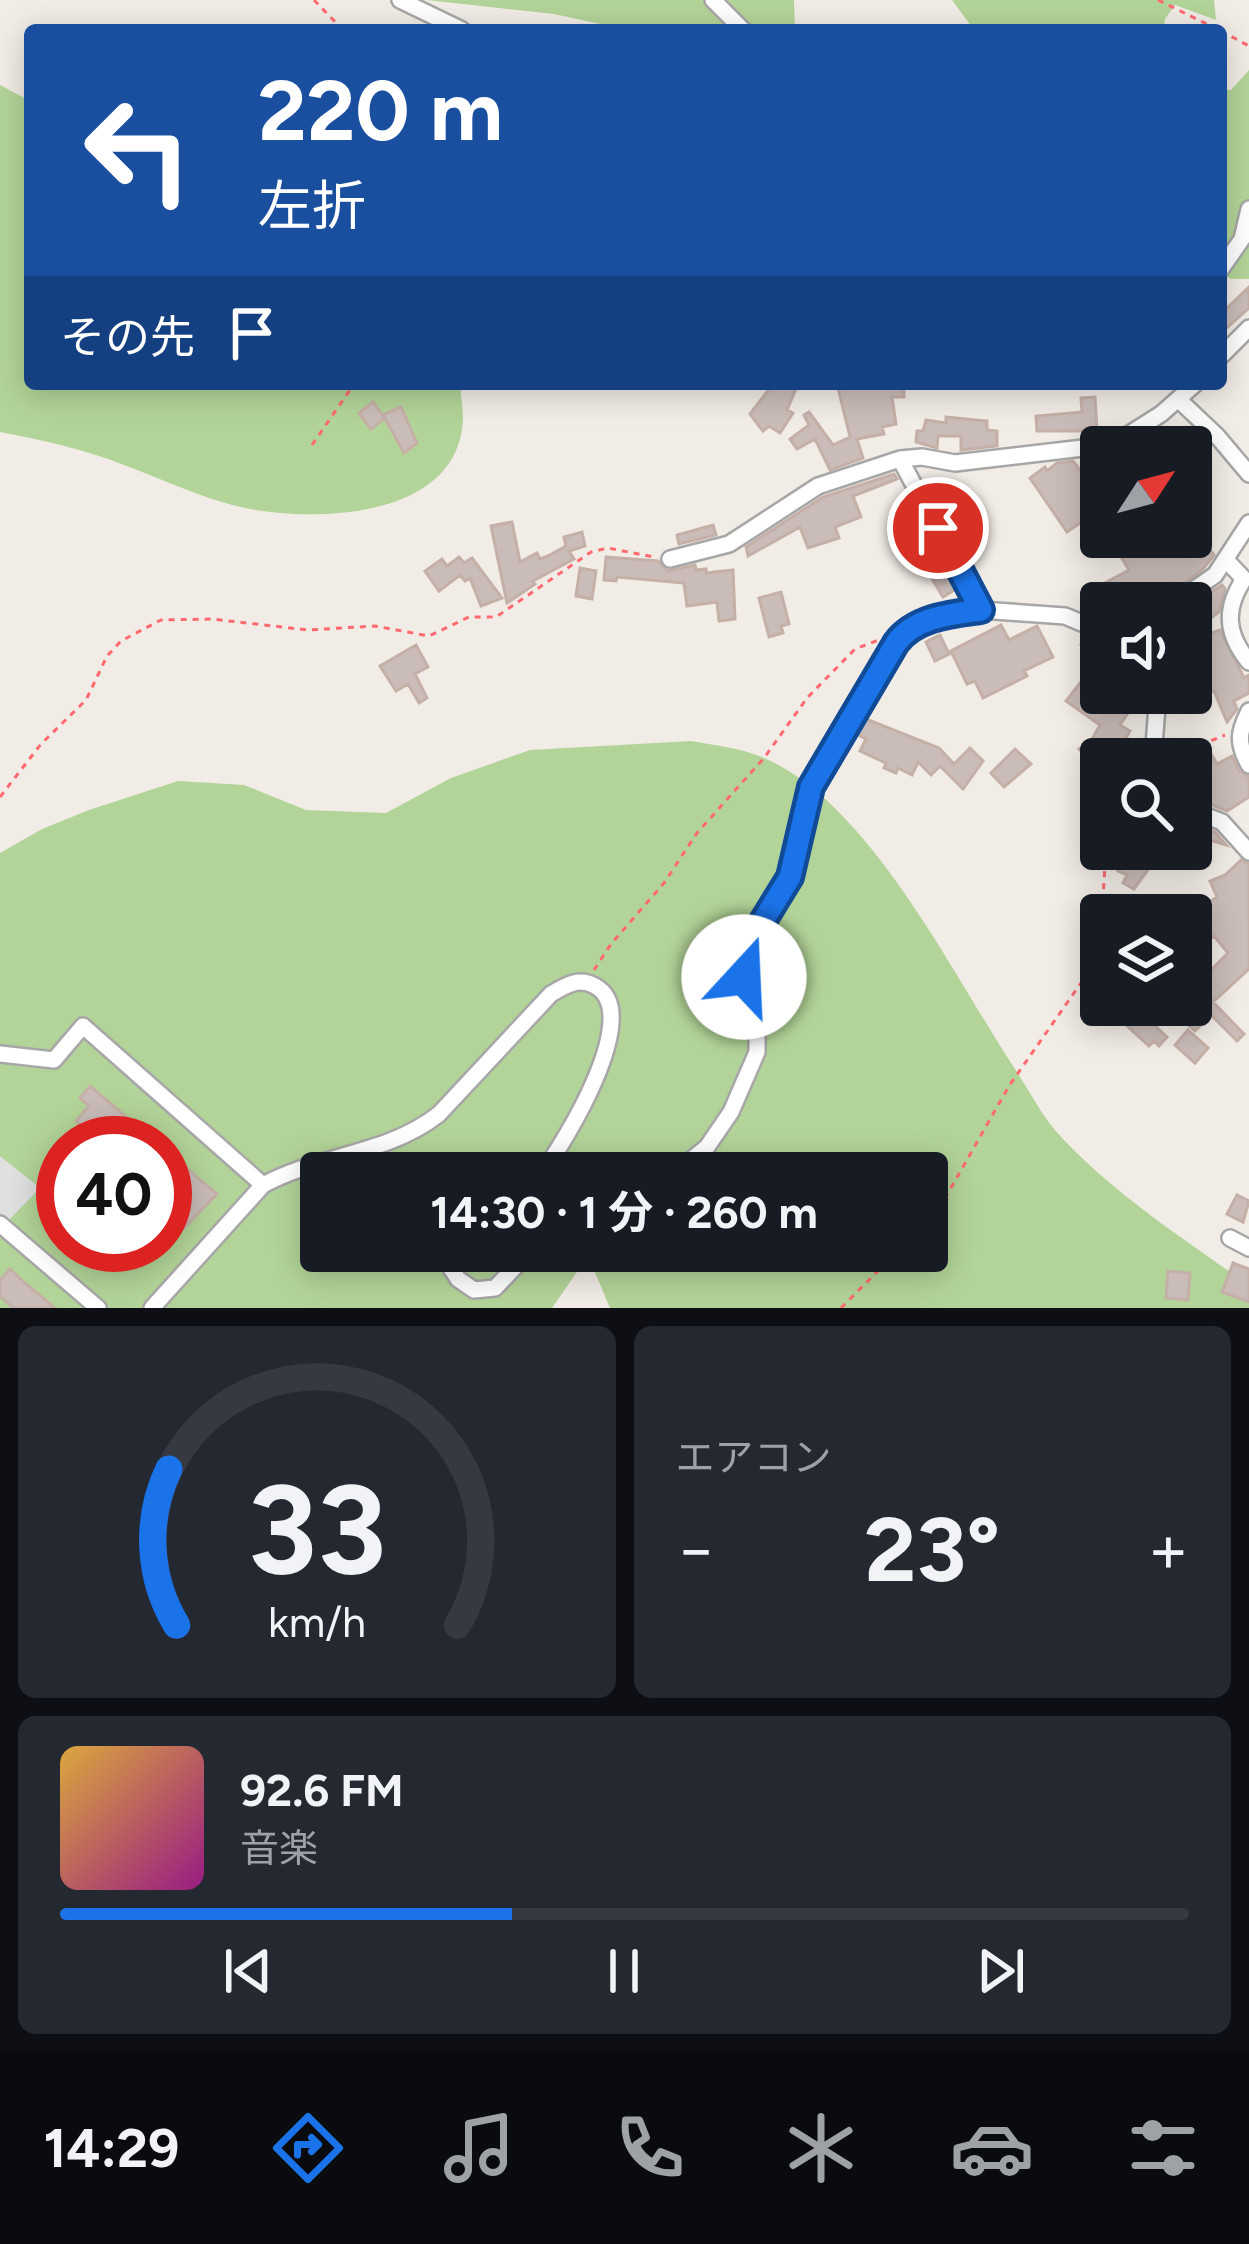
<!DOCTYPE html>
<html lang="ja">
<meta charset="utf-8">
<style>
body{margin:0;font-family:Figtree,"Noto Sans JP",sans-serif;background:#242831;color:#f1f3f6;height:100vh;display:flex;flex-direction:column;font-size:45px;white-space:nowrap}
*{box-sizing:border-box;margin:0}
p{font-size:39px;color:#9ea1a6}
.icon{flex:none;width:66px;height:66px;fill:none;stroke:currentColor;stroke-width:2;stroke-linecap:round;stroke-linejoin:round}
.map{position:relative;height:1308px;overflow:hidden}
.side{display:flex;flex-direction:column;gap:18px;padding:18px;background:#0d0f14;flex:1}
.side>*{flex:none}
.banner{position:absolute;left:24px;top:24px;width:1203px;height:366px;border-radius:12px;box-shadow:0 6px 30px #0003;background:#1a4fa0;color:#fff;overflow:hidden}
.needle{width:78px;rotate:54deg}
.controls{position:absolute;left:1080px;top:426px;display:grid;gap:24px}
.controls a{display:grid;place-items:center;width:132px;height:132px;border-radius:12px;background:#171b24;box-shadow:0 6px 30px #0003;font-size:60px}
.speed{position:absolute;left:36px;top:1116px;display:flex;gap:24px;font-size:60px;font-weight:700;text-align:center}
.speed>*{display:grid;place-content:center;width:156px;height:156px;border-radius:50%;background:#171b24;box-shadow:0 6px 30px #0003;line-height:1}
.speed .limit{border:18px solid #d22;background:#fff;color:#111}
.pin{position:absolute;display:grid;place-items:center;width:102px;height:102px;color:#fff;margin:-51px;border:6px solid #fff;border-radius:50%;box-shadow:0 3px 12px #0007}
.me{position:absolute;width:132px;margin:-66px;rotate:20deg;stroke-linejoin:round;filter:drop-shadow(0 0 9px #0008)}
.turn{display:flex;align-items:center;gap:42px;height:252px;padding:0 36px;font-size:54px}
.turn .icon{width:156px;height:156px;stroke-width:2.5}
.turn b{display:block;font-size:84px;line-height:102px}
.then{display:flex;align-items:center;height:114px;padding:0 36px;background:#0003;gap:24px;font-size:45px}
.big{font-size:90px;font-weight:700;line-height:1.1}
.side .widget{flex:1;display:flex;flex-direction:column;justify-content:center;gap:18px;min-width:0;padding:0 42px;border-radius:18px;background:#242831}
.side .dial{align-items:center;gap:0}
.dial svg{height:312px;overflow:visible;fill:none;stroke:#363941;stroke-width:7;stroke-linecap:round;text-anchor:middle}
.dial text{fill:#f1f3f6;stroke:none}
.song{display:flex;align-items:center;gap:36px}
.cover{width:144px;height:144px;border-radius:18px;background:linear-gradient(135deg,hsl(40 70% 55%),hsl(310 70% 35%))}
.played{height:12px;border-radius:6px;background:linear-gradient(90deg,#1a73e8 40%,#363941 40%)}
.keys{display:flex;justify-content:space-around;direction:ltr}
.heat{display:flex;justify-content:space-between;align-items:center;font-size:66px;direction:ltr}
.side .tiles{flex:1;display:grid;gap:18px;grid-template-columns:1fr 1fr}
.widget:last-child{grid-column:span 2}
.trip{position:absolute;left:300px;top:1152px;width:648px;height:120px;border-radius:12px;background:#171b24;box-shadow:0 6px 30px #0003;font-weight:700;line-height:120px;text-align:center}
.tabs{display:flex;height:192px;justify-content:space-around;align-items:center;background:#090b0e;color:#9ea1a6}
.tabs .icon{width:84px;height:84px}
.tabs .selected{color:#1a73e8}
.tabs b{font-size:54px;color:#f1f3f6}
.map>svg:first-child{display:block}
.forest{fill:#b3d498;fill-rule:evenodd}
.parking{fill:#e0e0e0}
.building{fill:#cabdb9;stroke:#c5b0a7;stroke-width:3;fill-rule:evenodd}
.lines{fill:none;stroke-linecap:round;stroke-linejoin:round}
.minor-casing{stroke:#a7a7a7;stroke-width:20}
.path{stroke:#ff6a71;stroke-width:3;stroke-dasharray:6 6;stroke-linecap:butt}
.minor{stroke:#fff;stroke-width:15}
.route-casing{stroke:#114b97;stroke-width:30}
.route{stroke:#1a73e8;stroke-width:21}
</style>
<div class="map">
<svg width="1249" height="1308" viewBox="0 0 1249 1308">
<rect width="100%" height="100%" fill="#f2ece6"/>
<!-- forest -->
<path class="forest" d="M 427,0 L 794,0 L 795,30 L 628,30 L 554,14 Z
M 952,0 L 1214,0 L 1216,20 L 1175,5 L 1165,19 L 1163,30 L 974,30 Z
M 1249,70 L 1249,279 L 1231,279 L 1221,273 L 1221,216 L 1225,207 L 1221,202 L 1221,89 L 1231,90 Z
M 0,85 L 30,101 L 30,384 L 460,384 C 461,396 463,409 463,420 C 458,511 339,520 271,512 C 220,507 172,483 124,465 C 84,449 42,440 0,432 Z
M 691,741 C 714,745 740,748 762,757 C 871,803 953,976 1017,1072 C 1031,1094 1045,1121 1063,1139 C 1117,1196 1185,1240 1249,1285 L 1249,1308 L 610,1308 L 588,1256 L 552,1308 L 0,1308 L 0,853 L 42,829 L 89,810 L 178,781 L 244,785 L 306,810 L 386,813 L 451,778 L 530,750 ZM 63,1143 L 165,1143 L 165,1245 L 63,1245 ZM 321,1173 L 927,1173 L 927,1251 L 321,1251 Z"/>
<!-- parking -->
<path class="parking" d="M 0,1156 L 40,1188 L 7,1222 L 0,1216 Z"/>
<!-- building -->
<path class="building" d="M 1249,287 L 1249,308 L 1221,333 L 1221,314 Z
M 773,384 L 798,384 L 787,410 L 793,413 L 780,433 L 769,426 L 763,431 L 750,414 Z
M 863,384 L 904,384 L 904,397 L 892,397 L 896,424 L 882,427 L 884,434 L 857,439 L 863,458 L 830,470 L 815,439 L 797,449 L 790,439 L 809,425 L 804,415 L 809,412 L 833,445 L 850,437 L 838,388 Z
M 1095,397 L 1097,431 L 1037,431 L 1036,416 L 1082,412 L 1081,398 Z
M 373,402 L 385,418 L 371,429 L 359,413 Z
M 401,407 L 417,443 L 404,453 L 383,415 Z
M 946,417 L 987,421 L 987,430 L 997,431 L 997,446 L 961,450 L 961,436 L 938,436 L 937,448 L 916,442 L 917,431 L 923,431 L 926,420 L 946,423 Z
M 1073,461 L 1086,478 L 1092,474 L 1101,485 L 1101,509 L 1067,532 L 1030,478 L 1045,467 L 1047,471 L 1057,463 Z
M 894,474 L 897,479 L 853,496 L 861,517 L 835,527 L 839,538 L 808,548 L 800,527 L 748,556 L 746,547 L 823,497 Z
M 512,522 L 520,562 L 537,553 L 540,559 L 548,556 L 566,546 L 564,537 L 582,532 L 585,546 L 569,551 L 574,559 L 533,581 L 535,584 L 507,603 L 491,526 Z
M 713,525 L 716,535 L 679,544 L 677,535 Z
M 1195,530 L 1214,555 L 1203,569 L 1162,601 L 1153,589 L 1131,603 L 1114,603 L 1103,584 L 1129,570 L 1113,544 L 1124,537 L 1142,537 L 1153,554 L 1158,551 L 1161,555 L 1191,537 Z
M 459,557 L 464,563 L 472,558 L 502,598 L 481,606 L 470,578 L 465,581 L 460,575 L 439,591 L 425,571 L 442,559 L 447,566 Z
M 606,557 L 658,561 L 668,571 L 695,565 L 696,570 L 706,569 L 706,573 L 733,570 L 735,619 L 719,621 L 717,602 L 687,606 L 684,583 L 617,577 L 616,581 L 604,580 Z
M 943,564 L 956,589 L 943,597 L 928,572 Z
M 580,568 L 596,571 L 592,599 L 576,596 Z
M 1222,585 L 1225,589 L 1219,612 L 1197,628 L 1195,623 L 1191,625 L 1191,609 L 1212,599 L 1208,594 Z
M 781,592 L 789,624 L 781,626 L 783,633 L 769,637 L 759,598 Z
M 1001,625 L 1009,640 L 1037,626 L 1053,657 L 1024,671 L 1027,676 L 983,698 L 975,681 L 967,684 L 951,651 Z
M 1220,630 L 1244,678 L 1249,675 L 1249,693 L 1234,701 L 1237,709 L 1227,722 L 1214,691 L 1191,699 L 1191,649 L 1204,642 L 1202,636 Z
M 940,635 L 949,654 L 935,661 L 926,642 Z
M 1090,639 L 1101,644 L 1101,693 L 1118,693 L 1134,704 L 1120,725 L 1130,731 L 1123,743 L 1119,740 L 1109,755 L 1093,765 L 1079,749 L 1090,743 L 1100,725 L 1066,701 L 1094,665 L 1081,645 Z
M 416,645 L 428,667 L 415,674 L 427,698 L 419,703 L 408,684 L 396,691 L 380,666 Z
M 866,719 L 939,748 L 954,764 L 970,748 L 983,761 L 963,789 L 940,766 L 931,775 L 918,762 L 912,775 L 898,768 L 896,773 L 884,768 L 886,763 L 860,751 L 866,739 L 856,734 Z
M 1206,745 L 1217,764 L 1232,756 L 1239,771 L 1249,777 L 1249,797 L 1227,811 L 1207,803 L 1202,795 L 1209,773 L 1191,789 L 1191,753 Z
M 1015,749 L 1031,764 L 1004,787 L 991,773 Z
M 1193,823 L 1215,832 L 1226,845 L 1191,834 Z
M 1128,849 L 1146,849 L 1144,855 L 1152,864 L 1134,889 L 1123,883 L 1127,875 L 1118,871 Z
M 1241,860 L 1249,864 L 1249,969 L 1213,1002 L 1244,1034 L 1237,1041 L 1211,1015 L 1195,1031 L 1166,1005 L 1191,1005 L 1209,985 L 1191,965 L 1191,915 L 1217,897 L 1210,881 L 1225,875 ZM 1214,936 L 1228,953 L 1211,970 L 1195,949 Z
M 1146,1005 L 1165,1005 L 1150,1021 L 1167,1037 L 1159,1046 L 1154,1041 L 1149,1046 L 1127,1026 Z
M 1188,1030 L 1208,1048 L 1195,1063 L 1175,1045 Z
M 90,1086 L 157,1143 L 103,1143 L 76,1121 L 89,1106 L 80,1098 Z
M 165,1150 L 217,1194 L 182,1230 L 165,1217 Z
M 1237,1195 L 1249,1201 L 1243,1222 L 1227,1214 Z
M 1233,1263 L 1249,1269 L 1249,1302 L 1222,1292 Z
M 10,1269 L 26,1284 L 55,1308 L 13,1308 L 0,1296 L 0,1280 Z
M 1168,1271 L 1190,1273 L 1188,1300 L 1166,1298 Z"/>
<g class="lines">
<defs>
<path id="minor" d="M 400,0 L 462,30
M 713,0 L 743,30
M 1221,269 L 1242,239 L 1249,209
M 1221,356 L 1249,328
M 1180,401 L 1217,436 L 1249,474
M 900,459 L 981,610 L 1065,616 L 1101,631
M 670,559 L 729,544 L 818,486 L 900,459 L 922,457 L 955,463 L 1100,446 L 1123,438 L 1161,414 L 1195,384
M 1227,561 L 1244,579 C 1224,609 1226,634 1249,662
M 1175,603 L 1215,575 L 1249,523
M 1249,711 C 1238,733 1237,743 1249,765
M 1153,759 L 1158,693
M 1191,810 L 1222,822 L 1249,852
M 0,1054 L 54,1060 L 83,1026 L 263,1185
M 675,1173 L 707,1147 L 731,1112 L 757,1052 L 757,1017 L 744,977 L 744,952 L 790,876 L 811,786 L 903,634 L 922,622 L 981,610
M 0,1224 L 98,1308
M 1230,1238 L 1249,1248
M 450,1251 L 447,1262 L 458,1279 L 474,1290 L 495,1288 L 530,1251
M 152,1308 L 263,1185 C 320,1154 387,1155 439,1114 L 551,994 C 566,985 579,977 595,986 C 645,1013 564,1143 542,1173"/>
</defs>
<!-- minor casing -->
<use href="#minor" class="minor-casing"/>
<!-- path -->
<path class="path" d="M 314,0 L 343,30
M 1158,0 L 1219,30
M 1221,31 L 1249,46
M 312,445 L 354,384
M 1134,759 L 1138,749
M 1167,759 L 1225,735
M 0,797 L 41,744 L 86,700 L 107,656 L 121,641 L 161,620 L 212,619 L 308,630 L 375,626 L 429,636 L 469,617 L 496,617 L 591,552 L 608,548 L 654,557
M 1102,913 L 1106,849
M 594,970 L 611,944 L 664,883 L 697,833 L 764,758 L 807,698 L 855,649 L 884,638
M 927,1230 L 1009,1086 L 1090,970 L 1101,916
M 841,1308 L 898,1251"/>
<!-- minor -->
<use href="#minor" class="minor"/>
</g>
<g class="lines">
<defs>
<path id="route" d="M 744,977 L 744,952 L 790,877 L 811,787 L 896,643 C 915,617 952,614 981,610 L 938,528"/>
</defs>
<!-- route casing -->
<use href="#route" class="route-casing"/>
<!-- route -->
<use href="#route" class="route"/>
</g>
</svg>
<div class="controls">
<a><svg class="needle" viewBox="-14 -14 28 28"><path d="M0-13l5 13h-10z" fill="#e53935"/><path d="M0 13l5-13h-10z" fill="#9ea1a6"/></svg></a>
<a><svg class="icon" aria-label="sound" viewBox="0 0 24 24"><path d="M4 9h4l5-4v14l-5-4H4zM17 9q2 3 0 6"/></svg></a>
<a><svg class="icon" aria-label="search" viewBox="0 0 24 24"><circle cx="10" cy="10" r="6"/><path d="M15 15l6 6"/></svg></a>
<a><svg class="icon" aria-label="layers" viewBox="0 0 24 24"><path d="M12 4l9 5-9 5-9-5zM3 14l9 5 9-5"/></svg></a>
</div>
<div class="speed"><div class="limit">40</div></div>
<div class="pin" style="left:938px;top:528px;background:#d93025"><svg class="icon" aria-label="arrive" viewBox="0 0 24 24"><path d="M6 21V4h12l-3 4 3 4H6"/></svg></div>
<svg class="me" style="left:744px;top:977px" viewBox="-20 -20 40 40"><circle r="19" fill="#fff"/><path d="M0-13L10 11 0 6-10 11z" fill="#1a73e8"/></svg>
<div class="trip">14:30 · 1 分 · 260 m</div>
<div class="banner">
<div class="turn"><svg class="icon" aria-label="left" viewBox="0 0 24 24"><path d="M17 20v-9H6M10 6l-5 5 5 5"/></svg><div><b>220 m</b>左折</div></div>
<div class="then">その先<svg class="icon" aria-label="arrive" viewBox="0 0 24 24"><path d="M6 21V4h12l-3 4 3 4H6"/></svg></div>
</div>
</div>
<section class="side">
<div class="tiles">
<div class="widget dial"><svg viewBox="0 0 100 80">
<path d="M14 69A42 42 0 1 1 86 69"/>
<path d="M14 69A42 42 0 0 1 12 29" stroke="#1a73e8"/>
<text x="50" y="56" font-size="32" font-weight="700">33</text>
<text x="50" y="72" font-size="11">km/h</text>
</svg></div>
<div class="widget"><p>エアコン</p>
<div class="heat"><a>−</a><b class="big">23°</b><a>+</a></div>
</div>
<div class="widget">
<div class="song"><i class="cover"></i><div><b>92.6 FM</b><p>音楽</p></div></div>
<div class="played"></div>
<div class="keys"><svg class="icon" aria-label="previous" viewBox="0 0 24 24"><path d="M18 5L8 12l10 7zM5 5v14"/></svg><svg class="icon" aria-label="pause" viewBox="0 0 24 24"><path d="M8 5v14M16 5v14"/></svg><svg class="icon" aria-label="next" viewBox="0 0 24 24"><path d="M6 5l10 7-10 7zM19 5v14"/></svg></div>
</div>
</div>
</section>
<nav class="tabs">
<b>14:29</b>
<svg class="icon selected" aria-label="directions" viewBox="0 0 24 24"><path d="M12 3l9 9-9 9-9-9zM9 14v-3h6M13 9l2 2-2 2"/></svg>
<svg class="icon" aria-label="music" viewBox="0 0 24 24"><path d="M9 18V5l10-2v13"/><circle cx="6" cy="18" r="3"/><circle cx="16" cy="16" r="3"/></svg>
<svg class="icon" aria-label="phone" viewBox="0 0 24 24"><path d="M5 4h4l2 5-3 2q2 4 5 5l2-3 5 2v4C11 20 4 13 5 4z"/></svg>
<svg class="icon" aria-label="climate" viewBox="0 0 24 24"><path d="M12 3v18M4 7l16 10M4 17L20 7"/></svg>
<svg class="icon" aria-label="car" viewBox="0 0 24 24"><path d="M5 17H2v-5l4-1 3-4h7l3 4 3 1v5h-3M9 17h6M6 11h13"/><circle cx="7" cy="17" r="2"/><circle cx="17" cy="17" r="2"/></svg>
<svg class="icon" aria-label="filters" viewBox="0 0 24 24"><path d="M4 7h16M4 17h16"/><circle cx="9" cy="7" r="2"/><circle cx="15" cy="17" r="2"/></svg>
</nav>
